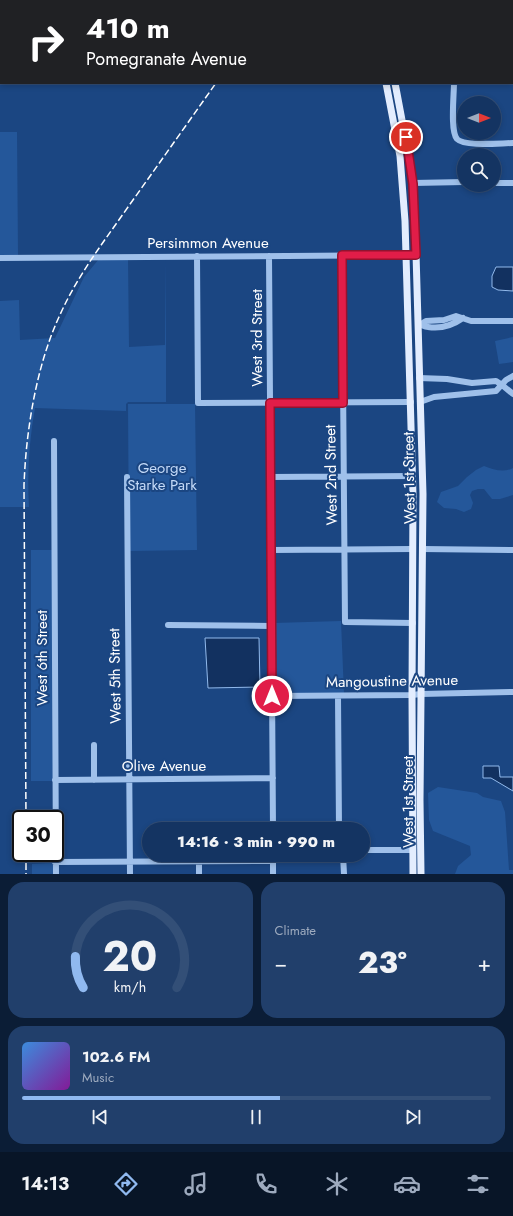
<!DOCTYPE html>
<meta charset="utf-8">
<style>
body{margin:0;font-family:Jost,sans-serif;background:#213f6b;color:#f1f3f6;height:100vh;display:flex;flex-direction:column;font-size:15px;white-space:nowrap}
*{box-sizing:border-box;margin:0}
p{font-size:13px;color:#9daabe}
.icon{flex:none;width:22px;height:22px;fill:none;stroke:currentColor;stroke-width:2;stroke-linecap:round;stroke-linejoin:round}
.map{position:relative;height:874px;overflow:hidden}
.details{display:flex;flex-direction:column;gap:8px;padding:8px;background:#0b1d36;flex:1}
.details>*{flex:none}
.top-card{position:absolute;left:0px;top:0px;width:513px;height:84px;box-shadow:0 2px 6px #0003,0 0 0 1px #334f77;background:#202124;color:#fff;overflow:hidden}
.needle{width:26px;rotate:90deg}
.fabs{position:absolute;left:457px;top:96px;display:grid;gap:8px}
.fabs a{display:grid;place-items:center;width:44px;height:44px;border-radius:50%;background:#143462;box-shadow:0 2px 6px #0003,0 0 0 1px #334f77;font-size:20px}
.speed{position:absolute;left:12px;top:810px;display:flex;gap:8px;font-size:20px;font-weight:700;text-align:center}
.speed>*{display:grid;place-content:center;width:52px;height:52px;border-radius:50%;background:#143462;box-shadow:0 2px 6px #0003,0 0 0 1px #334f77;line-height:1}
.speed .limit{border:2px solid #111;border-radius:6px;background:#fff;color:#111}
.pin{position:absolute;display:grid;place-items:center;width:34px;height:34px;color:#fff;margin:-17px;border:2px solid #fff;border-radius:50%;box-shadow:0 1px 4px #0007}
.me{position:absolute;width:44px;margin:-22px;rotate:0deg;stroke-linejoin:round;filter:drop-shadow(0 0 3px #0008)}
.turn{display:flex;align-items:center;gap:14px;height:84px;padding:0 20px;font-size:18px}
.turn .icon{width:52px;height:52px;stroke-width:2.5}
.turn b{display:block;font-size:28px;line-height:34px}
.big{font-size:30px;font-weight:800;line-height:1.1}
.details .widget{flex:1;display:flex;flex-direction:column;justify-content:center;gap:6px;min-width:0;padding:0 14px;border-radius:16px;background:#213f6b}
.details .dial{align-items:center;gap:0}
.dial svg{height:104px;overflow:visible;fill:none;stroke:#334f77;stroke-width:7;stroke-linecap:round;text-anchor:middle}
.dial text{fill:#f1f3f6;stroke:none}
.song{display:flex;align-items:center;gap:12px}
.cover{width:48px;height:48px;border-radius:6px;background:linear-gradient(135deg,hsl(210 70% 55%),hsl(290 70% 35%))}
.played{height:4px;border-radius:2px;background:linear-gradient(90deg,#90b9f0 55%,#334f77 55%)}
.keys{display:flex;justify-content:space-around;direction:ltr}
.heat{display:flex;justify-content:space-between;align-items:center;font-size:22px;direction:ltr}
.details .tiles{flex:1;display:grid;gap:8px;grid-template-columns:1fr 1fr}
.widget:last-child{grid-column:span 2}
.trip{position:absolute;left:142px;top:822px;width:228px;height:40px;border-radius:20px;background:#143462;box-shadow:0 2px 6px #0003,0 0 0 1px #334f77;font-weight:800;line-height:40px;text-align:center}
.tab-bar{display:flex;height:64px;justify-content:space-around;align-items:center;background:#081527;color:#9daabe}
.tab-bar .icon{width:28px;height:28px}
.tab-bar .current{color:#90b9f0}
.tab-bar b{font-size:18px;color:#f1f3f6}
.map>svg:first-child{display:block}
.green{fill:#24579a}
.water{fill:#123160;stroke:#92baec}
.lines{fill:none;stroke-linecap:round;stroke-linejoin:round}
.minor{stroke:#9fc0ea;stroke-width:6}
.major{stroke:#e3edfe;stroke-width:7}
.rail{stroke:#fff;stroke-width:1.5;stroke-dasharray:7 3;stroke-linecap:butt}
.route-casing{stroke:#92132f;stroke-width:10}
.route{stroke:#e11d48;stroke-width:7}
.labels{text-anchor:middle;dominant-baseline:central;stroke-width:4;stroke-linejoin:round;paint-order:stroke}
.street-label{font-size:15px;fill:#fff;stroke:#1b4682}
.park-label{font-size:15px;fill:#c4daf8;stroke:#1b4682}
</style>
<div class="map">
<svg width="513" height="874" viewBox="0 0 513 874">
<rect width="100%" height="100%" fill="#1b4682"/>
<!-- green -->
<path class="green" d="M 285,0 L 373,0 L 373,1 L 284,1 Z
M 0,132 L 17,132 L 18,255 L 0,255 Z
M 99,259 L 128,259 L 129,347 L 165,345 L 166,259 L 166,402 L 128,402 L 126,404 L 126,411 L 35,408 C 29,441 27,474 29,507 L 0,507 L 0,301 L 19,300 L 20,340 L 55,338 L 84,277 Z
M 513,337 L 513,362 L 499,364 L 495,341 Z
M 128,404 L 195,404 L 197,550 L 129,551 Z
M 484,466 C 494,470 504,473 513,468 L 513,495 L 500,499 L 492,499 L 484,489 L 478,489 L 472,491 L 470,495 L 473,503 L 471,509 L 464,512 L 456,509 L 444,508 L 437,502 L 441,492 L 458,486 L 467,477 L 476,470 Z
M 31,550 L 52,550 L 53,781 L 31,781 Z
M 341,621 L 344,694 L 275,694 L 274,623 Z
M 438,787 L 477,793 L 483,797 L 501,801 L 505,812 L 509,870 L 513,870 L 513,874 L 455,874 L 458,866 L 471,855 L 470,846 L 433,831 L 429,820 L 428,793 Z
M 53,863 L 53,874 L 32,874 L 32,864 Z"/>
<!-- water -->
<path class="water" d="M 496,267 L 513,267 L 513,291 L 498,290 L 492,287 L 492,276 Z
M 205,638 L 259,638 L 260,687 L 208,688 Z
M 483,766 L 499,766 L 500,777 L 513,777 L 513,791 L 491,778 L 483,778 Z"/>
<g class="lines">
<!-- minor -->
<path class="minor" d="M 413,0 L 413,1
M 512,69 L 513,69
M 454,83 C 454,95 450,131 457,139 C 465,147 501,143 513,143
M 413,183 L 464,182
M 494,183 L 513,183
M 342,255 L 345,622 L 413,623
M 197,256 L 198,403 L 411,402
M 269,256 L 273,829
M 0,258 L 416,255
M 419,324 C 422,325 425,327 428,327 C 440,329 453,325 463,318
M 421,324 L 426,321 L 444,320 L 456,316 L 471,321 L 513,321
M 419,378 L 447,379 L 472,383 L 496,381 L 502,385 L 513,394
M 420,402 L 434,397 L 496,391 L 506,380 L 513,376
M 54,441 L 56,874
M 127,477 L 130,874
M 271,477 L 413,476
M 422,549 L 513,550
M 271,550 L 413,549
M 168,625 L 272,626
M 272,696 L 412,695 L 421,694 L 513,692
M 338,696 L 339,829
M 94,745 L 94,780
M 55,780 L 273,778
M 363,850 L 413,850
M 273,855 L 273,874
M 343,855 L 344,874
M 199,861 L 199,874
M 55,862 L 273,861"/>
<!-- major -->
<path class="major" d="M 389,0 L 389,1
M 379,1 L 379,0
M 386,83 L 400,156 L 405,221 L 413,495 L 412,695 L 413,874
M 395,83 L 411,168 L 415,219 L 423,494 L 420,800 L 421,874"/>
<!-- rail -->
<path class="rail" d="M 208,1 L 210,0
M 223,1 L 225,0
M 274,1 L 275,0
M 0,44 L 1,44
M 0,53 L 1,53
M 26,819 L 24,485 C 26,431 36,367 59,317 C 77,276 103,243 128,207 C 158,165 187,124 216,83
M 26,853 L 26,874"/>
</g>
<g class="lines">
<defs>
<path id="route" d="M 272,696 L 270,403 L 343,403 L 342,255 L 416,255 L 413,184 L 406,137"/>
</defs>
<!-- route casing -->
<use href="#route" class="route-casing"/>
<!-- route -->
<use href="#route" class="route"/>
</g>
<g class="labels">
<!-- street labels -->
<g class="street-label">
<text x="208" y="243">Persimmon Avenue</text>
<text transform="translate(257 338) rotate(-90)">West 3rd Street</text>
<text transform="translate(331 475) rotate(-91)">West 2nd Street</text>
<text transform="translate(409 478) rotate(-91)">West 1st Street</text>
<text transform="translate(42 658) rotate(-90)">West 6th Street</text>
<text transform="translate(115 676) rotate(-91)">West 5th Street</text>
<text transform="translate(392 681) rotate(-1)">Mangoustine Avenue</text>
<text x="164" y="766">Olive Avenue</text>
<text transform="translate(408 802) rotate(-90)">West 1st Street</text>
</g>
<!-- park labels -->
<g class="park-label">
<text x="162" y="468">George<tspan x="162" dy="17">Starke Park</tspan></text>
</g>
</g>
</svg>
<div class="fabs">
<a><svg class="needle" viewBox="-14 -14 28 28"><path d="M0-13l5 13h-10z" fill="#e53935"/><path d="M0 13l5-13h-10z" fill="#9daabe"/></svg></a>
<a><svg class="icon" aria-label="search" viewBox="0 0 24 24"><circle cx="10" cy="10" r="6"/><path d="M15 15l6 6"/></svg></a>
</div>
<div class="speed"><div class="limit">30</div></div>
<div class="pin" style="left:406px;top:137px;background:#d93025"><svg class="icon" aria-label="arrive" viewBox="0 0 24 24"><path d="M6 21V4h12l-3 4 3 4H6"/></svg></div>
<svg class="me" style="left:272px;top:696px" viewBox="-20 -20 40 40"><circle r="17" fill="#e11d48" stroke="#fff" stroke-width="3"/><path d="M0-11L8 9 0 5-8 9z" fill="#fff"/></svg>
<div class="trip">14:16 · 3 min · 990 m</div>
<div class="top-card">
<div class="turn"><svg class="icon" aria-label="right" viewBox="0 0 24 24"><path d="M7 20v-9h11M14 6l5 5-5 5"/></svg><div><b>410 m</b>Pomegranate Avenue</div></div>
</div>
</div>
<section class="details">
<div class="tiles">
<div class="widget dial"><svg viewBox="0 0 100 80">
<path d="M14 69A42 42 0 1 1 86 69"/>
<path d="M14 69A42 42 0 0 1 8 45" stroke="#90b9f0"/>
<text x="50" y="56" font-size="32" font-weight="700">20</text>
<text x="50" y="72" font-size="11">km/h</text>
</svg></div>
<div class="widget"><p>Climate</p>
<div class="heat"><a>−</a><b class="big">23°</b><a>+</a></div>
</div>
<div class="widget">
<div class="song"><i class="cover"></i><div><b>102.6 FM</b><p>Music</p></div></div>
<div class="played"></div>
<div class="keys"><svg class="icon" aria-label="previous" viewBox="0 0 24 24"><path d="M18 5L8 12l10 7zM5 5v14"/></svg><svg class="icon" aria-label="pause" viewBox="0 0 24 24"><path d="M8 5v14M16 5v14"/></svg><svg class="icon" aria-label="next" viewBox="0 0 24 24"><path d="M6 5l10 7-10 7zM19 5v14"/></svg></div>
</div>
</div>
</section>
<nav class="tab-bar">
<b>14:13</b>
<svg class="icon current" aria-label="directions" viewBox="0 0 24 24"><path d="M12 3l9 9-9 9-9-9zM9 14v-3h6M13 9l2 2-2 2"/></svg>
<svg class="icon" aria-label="music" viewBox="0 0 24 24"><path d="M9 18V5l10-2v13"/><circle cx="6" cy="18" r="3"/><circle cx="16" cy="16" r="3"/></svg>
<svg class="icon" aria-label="phone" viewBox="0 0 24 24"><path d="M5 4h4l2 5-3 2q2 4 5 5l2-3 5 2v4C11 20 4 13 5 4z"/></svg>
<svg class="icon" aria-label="climate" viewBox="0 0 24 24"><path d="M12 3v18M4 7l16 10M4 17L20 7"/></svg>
<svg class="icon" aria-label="car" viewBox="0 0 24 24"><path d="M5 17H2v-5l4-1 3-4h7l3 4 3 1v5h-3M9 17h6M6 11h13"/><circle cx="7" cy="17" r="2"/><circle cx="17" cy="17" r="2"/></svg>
<svg class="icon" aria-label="filters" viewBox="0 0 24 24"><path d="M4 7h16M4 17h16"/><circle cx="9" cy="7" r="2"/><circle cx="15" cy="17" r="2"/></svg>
</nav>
